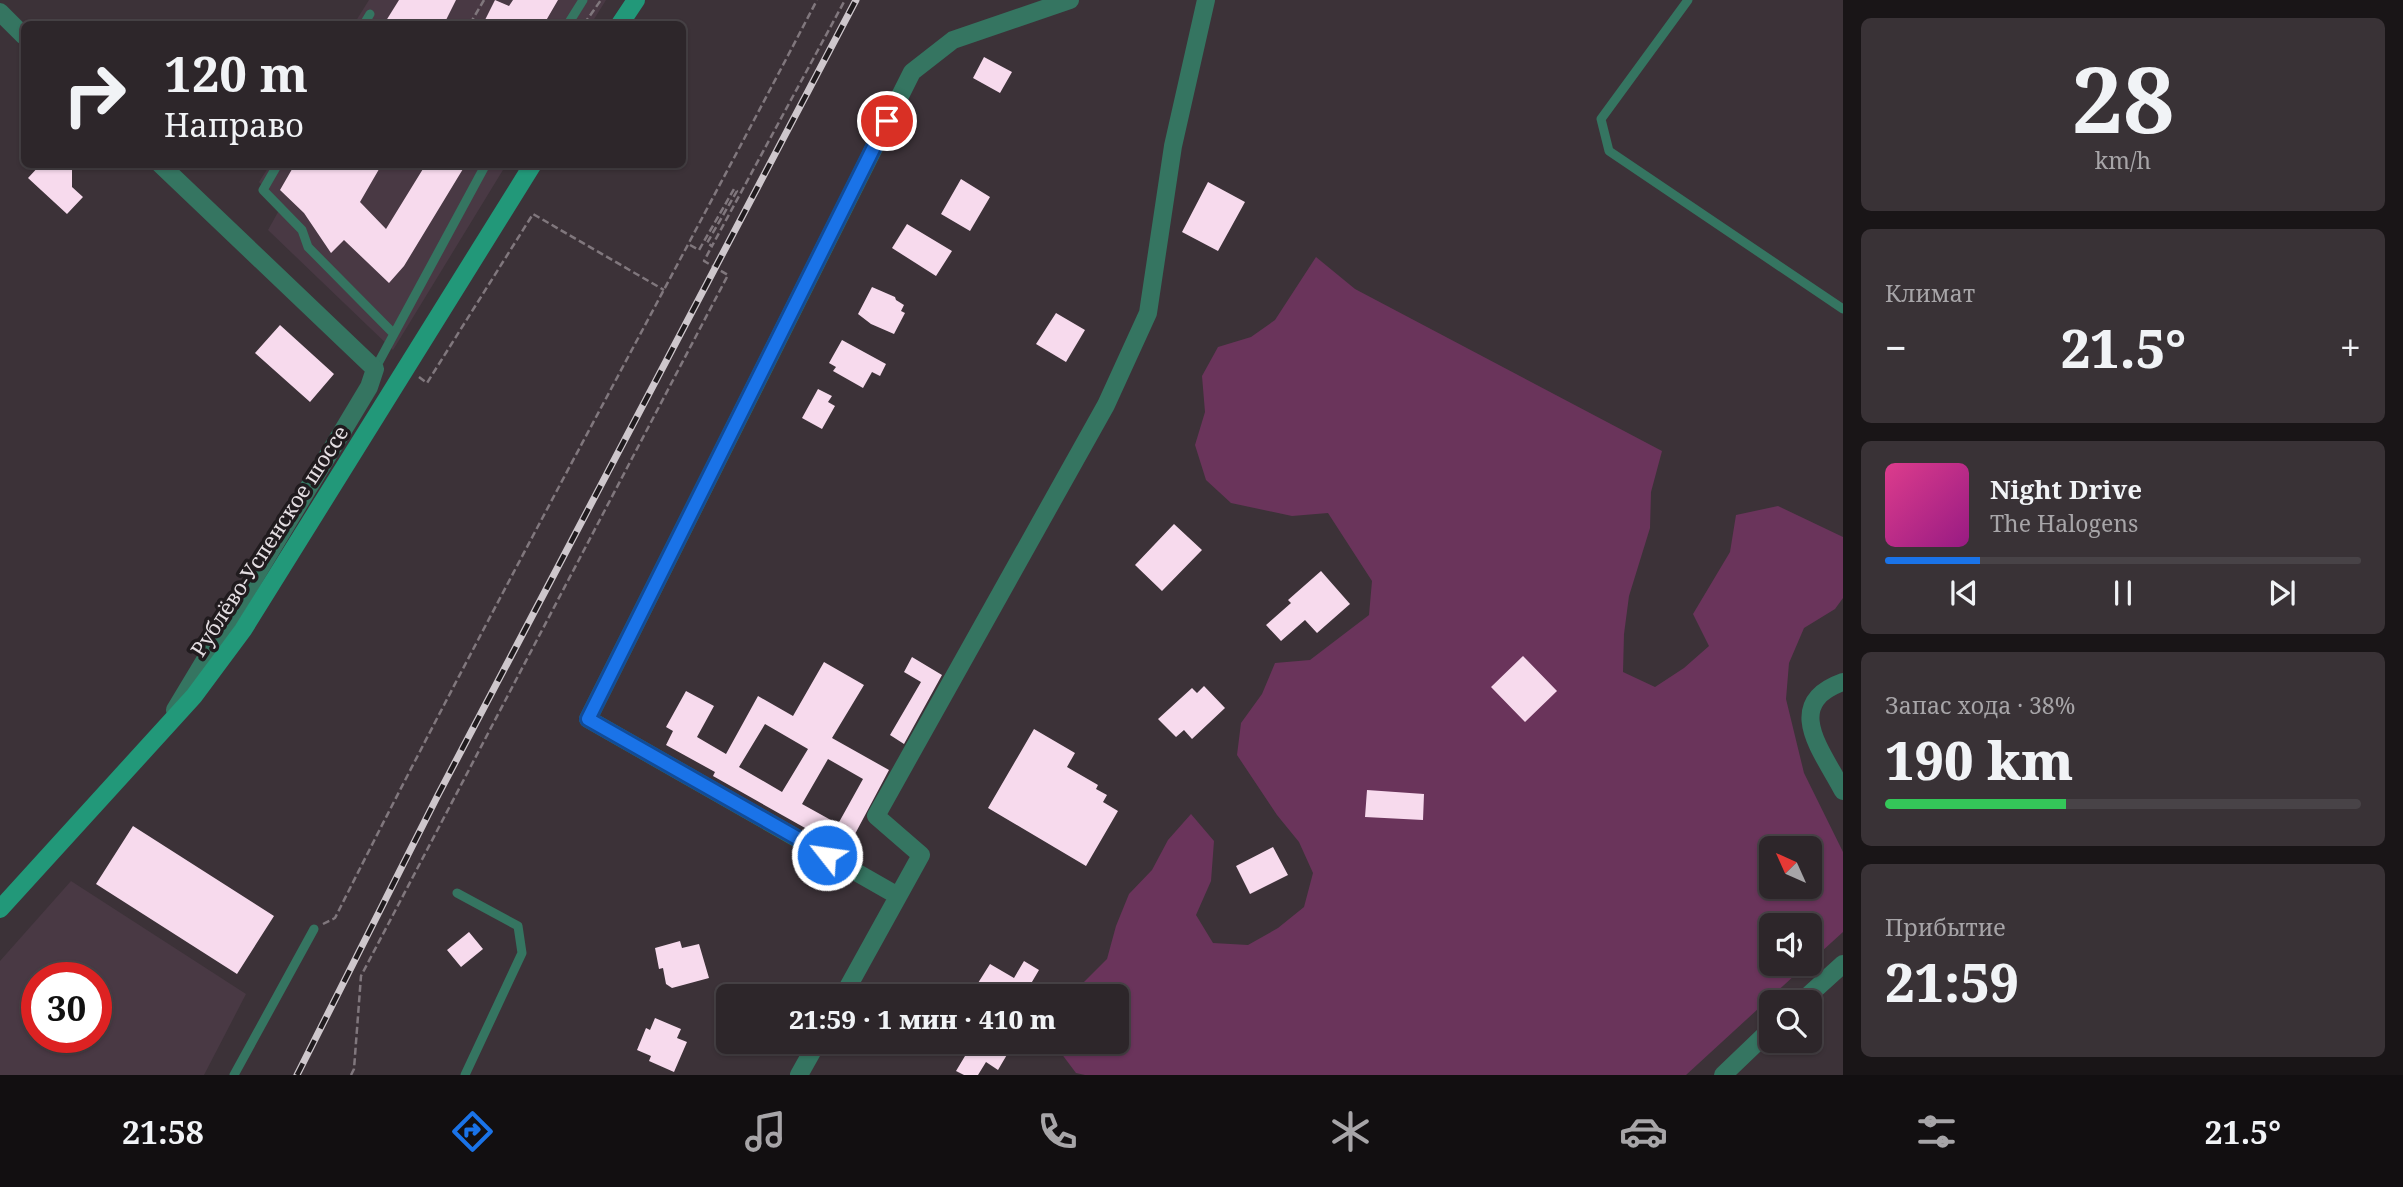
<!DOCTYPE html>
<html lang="ru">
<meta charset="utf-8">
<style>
body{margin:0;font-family:"Noto Serif",serif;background:#393236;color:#f1f3f6;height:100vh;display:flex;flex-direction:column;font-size:26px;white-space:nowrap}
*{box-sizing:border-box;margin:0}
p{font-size:23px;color:#a7a5a8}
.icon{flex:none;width:38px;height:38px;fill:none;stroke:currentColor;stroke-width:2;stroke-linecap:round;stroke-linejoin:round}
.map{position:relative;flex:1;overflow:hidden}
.drawer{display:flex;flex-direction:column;gap:18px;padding:18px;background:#191517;width:560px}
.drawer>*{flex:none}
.hud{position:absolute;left:21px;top:21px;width:665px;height:147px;border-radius:10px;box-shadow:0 2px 5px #0004,0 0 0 2px #484347;background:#2d262a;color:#f1f3f6;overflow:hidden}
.needle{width:46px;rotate:315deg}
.controls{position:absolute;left:1759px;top:836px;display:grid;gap:14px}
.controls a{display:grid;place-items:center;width:63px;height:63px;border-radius:10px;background:#2d262a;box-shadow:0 2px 5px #0004,0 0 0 2px #484347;font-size:35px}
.speed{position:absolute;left:21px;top:962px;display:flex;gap:14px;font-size:35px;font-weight:700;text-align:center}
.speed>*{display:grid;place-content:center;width:91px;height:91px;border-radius:50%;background:#2d262a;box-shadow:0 2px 5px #0004,0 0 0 2px #484347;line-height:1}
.speed .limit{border:10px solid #d22;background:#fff;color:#111}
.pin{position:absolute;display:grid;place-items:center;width:60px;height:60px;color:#fff;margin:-30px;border:4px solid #fff;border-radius:50%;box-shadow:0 2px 7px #0007}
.me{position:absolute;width:77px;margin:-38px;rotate:300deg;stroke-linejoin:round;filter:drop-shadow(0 0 5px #0008)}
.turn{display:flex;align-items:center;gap:24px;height:147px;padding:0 28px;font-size:32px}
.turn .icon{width:91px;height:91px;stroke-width:2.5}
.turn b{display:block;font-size:49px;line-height:60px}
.big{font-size:52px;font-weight:800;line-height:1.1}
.drawer .widget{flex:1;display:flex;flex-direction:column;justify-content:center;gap:10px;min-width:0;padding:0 24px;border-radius:10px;background:#393236}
.drawer .dial{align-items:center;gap:0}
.dial b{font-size:91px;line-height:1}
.song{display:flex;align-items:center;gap:21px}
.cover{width:84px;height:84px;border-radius:10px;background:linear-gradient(135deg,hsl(330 70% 55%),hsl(310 70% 35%))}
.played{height:7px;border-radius:4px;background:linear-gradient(90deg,#1a73e8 20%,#484347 20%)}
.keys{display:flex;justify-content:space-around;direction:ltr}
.heat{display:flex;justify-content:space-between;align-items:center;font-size:38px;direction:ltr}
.charge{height:10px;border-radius:5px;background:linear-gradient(90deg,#34c759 38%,#484347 0)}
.trip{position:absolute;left:716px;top:984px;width:413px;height:70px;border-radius:10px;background:#2d262a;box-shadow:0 2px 5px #0004,0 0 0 2px #484347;font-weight:800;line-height:70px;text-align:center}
.tab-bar{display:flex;height:112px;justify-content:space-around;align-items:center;background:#120f11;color:#a7a5a8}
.tab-bar .icon{width:49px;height:49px}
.tab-bar .selected{color:#1a73e8}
.tab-bar b{font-size:32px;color:#f1f3f6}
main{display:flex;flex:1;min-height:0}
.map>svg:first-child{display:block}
.built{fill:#493944;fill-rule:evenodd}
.green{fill:#6a345b;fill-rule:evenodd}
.building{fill:#f7daed;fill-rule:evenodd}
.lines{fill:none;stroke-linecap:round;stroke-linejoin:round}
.path{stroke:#80777d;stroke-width:2.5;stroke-dasharray:7 3.5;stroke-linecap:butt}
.service{stroke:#357561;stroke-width:9}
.minor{stroke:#357561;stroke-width:18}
.secondary{stroke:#229879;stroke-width:18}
.rail-casing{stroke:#cec7cc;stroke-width:7}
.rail{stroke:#201b1e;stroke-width:4.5;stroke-dasharray:13;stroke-linecap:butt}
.route-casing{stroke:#114b97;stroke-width:18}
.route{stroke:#1a73e8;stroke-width:12}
.labels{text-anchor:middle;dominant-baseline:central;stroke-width:7;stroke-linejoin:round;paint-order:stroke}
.street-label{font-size:21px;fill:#e4dee2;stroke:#201b1e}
</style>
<main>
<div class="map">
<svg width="1843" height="1075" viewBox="0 0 1843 1075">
<rect width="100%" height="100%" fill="#3c3238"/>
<!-- built -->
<path class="built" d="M 369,0 L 606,0 L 591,24 L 354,24 Z
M 270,165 L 506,165 L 393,350 L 268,230 L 282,205 L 259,182 Z
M 71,881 L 246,994 L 204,1075 L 0,1075 L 0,961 ZM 37,978 L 96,978 L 96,1038 L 37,1038 Z"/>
<!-- green -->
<path class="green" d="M 1316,257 L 1355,289 L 1662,451 L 1651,492 L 1650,528 L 1629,596 L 1624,634 L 1623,672 L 1655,687 L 1684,668 L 1709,646 L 1693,614 L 1730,552 L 1736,515 L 1778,506 L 1843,537 L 1843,598 L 1835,609 L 1804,628 L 1789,663 L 1786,699 L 1804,773 L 1843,852 L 1843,932 L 1810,962 L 1810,926 L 1771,926 L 1771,964 L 1807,964 L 1686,1075 L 1085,1075 L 1076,1073 L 1055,1045 L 1056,1041 L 1116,1041 L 1116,996 L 1070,996 L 1107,959 L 1116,926 L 1129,894 L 1152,870 L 1168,840 L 1191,814 L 1214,841 L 1211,881 L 1196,915 L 1213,943 L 1248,945 L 1278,928 L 1304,907 L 1313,873 L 1299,842 L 1277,815 L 1237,755 L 1241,723 L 1262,694 L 1275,663 L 1310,660 L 1369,615 L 1372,581 L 1328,513 L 1292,516 L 1231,503 L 1206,480 L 1195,445 L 1205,412 L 1202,376 L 1218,347 L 1251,337 L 1275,320 ZM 1771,849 L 1810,849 L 1810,887 L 1771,887 Z"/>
<!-- building -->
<path class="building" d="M 399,0 L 456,0 L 444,24 L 384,24 Z
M 495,0 L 509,6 L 513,0 L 558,0 L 544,24 L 483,24 Z
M 984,57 L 1012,72 L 1000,93 L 973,78 Z
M 41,164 L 72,164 L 72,187 L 83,197 L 67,214 L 28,178 Z
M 295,164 L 382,164 L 360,202 L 386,229 L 426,164 L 466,164 L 404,266 L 389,283 L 344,240 L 331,253 L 304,213 L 280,190 Z
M 961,179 L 990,197 L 970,231 L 941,214 Z
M 1208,182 L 1245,202 L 1218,251 L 1182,232 Z
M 907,224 L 952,251 L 936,276 L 892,248 Z
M 872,287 L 895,297 L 896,300 L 904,305 L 901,311 L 905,313 L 894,334 L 871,324 L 858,314 Z
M 1056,313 L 1085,330 L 1066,362 L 1036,344 Z
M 280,325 L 334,374 L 310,402 L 255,353 Z
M 842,340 L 886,364 L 880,376 L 872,372 L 863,388 L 833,371 L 836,367 L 829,363 Z
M 818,389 L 832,396 L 828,402 L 835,406 L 822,429 L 802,418 Z
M 1174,524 L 1202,550 L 1162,591 L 1135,565 Z
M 1321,571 L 1350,604 L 1317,633 L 1305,620 L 1281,641 L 1266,625 L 1291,603 L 1288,600 Z
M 1523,656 L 1557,691 L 1525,722 L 1491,687 Z
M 912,657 L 942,675 L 904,744 L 890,735 L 921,682 L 904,672 Z
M 824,662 L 864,685 L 832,738 L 889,770 L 846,851 L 713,776 L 715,772 L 666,745 L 673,731 L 666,727 L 686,691 L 714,706 L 697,737 L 726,754 L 758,696 L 793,716 ZM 765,724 L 808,749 L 782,792 L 739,767 ZM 828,759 L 863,779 L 838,824 L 802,804 Z
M 1204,686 L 1225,708 L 1192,739 L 1184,730 L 1176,737 L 1158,719 L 1192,688 L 1197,693 Z
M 1034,729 L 1075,753 L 1067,767 L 1098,785 L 1096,789 L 1107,795 L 1103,802 L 1118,811 L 1086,866 L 988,808 Z
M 1367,790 L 1424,794 L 1423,820 L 1365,817 Z
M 133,826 L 274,916 L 237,974 L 96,884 Z
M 1273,847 L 1288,875 L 1250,894 L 1236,866 Z
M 469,932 L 483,949 L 461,967 L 447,950 Z
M 680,941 L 682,948 L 699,944 L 709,978 L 672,988 L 666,984 L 663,968 L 659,969 L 655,948 Z
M 1024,961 L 1039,970 L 1029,987 L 1044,996 L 1000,996 L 978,983 L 990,964 L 1014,978 Z
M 655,1018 L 681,1029 L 677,1038 L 687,1042 L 674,1072 L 649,1061 L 651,1056 L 637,1050 L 646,1028 L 650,1030 Z
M 950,1041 L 1015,1041 L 998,1070 L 986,1062 L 978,1075 L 964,1075 L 956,1071 L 968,1051 Z"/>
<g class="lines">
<!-- path -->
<path class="path" d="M 470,24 L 484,0
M 584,24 L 601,0
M 690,245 L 699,250 L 734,189 L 737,191 L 707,243 L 712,246 L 845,0
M 419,377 L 427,383 L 533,214 L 664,290
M 323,924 L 335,918 C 490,609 657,307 817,0
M 351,1075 L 354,1069 L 361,976 L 728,275 L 704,261 L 712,246"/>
<!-- service -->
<path class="service" d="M 1688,0 L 1601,119 L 1609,151 L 1843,309
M 364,24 L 370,14
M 568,24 L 583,0
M 278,164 L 263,190 L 302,230 L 308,247 L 394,334
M 375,369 L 486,164
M 457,893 L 518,926 L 522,953 L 465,1075
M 234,1075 L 314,929"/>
<!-- minor -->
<path class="minor" d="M 0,12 L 24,36
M 160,164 L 375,369 L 369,387 L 175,710
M 1843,682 C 1781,704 1823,752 1843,791
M 898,896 L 588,719 L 912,72 L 953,40 L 1070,0
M 843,996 L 921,855 L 876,816 L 1106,405 L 1148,313 L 1173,146 L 1206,0
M 1800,1003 L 1843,964
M 799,1075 L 818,1041
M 1723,1075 L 1771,1029"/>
<!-- secondary -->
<path class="secondary" d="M 620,24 L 636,0
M 0,909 L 194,696 L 243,630 L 533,164"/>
<defs>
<path id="rail" d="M 297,1075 L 438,795 L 856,0"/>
</defs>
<!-- rail casing -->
<use href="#rail" class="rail-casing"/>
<!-- rail -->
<use href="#rail" class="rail"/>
</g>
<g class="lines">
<defs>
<path id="route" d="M 827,855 L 588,719 L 887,121"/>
</defs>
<!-- route casing -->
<use href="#route" class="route-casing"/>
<!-- route -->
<use href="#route" class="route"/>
</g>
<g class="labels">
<!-- street labels -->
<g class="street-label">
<text transform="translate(269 541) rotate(-57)">Рублёво-Успенское шоссе</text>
</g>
</g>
</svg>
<div class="controls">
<a><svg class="needle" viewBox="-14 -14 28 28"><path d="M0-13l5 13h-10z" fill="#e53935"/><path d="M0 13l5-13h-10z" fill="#a7a5a8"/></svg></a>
<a><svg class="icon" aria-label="sound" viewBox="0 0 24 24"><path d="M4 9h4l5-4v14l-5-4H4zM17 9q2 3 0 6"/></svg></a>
<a><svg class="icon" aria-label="search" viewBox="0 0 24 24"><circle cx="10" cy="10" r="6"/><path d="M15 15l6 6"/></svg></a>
</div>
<div class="speed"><div class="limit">30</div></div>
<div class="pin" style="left:887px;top:121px;background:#d93025"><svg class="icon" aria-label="arrive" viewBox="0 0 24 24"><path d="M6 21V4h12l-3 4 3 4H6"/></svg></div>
<svg class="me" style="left:827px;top:855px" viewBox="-20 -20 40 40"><circle r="17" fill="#1a73e8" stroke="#fff" stroke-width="3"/><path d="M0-11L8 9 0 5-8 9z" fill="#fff"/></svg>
<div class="trip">21:59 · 1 мин · 410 m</div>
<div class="hud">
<div class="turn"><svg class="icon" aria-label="right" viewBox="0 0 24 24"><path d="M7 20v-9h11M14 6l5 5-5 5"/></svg><div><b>120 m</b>Направо</div></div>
</div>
</div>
<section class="drawer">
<div class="widget dial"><b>28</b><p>km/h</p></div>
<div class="widget"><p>Климат</p>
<div class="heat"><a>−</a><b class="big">21.5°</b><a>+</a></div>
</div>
<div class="widget">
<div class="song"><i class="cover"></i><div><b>Night Drive</b><p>The Halogens</p></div></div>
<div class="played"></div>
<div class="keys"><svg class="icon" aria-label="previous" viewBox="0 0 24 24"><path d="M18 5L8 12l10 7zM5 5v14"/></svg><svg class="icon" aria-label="pause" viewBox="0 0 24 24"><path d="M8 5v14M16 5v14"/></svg><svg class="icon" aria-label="next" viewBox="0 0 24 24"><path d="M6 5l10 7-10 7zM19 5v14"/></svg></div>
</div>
<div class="widget"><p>Запас хода · 38%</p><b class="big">190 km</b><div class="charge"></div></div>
<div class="widget"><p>Прибытие</p><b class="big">21:59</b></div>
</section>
</main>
<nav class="tab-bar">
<b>21:58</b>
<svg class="icon selected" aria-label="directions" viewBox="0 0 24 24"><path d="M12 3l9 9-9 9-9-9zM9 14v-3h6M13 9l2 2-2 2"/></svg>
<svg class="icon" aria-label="music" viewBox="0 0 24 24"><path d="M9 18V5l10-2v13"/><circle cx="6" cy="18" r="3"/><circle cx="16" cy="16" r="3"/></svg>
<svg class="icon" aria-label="phone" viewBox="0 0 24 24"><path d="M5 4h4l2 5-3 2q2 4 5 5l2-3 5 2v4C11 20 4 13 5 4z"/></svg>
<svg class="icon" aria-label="climate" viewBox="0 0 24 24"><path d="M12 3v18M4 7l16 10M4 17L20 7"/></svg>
<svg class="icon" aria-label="car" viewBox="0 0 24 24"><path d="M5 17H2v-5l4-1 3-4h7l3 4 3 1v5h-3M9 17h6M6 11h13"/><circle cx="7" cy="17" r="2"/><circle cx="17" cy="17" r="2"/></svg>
<svg class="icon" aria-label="filters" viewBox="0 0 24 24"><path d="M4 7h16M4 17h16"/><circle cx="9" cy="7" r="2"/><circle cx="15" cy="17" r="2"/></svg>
<b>21.5°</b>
</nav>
